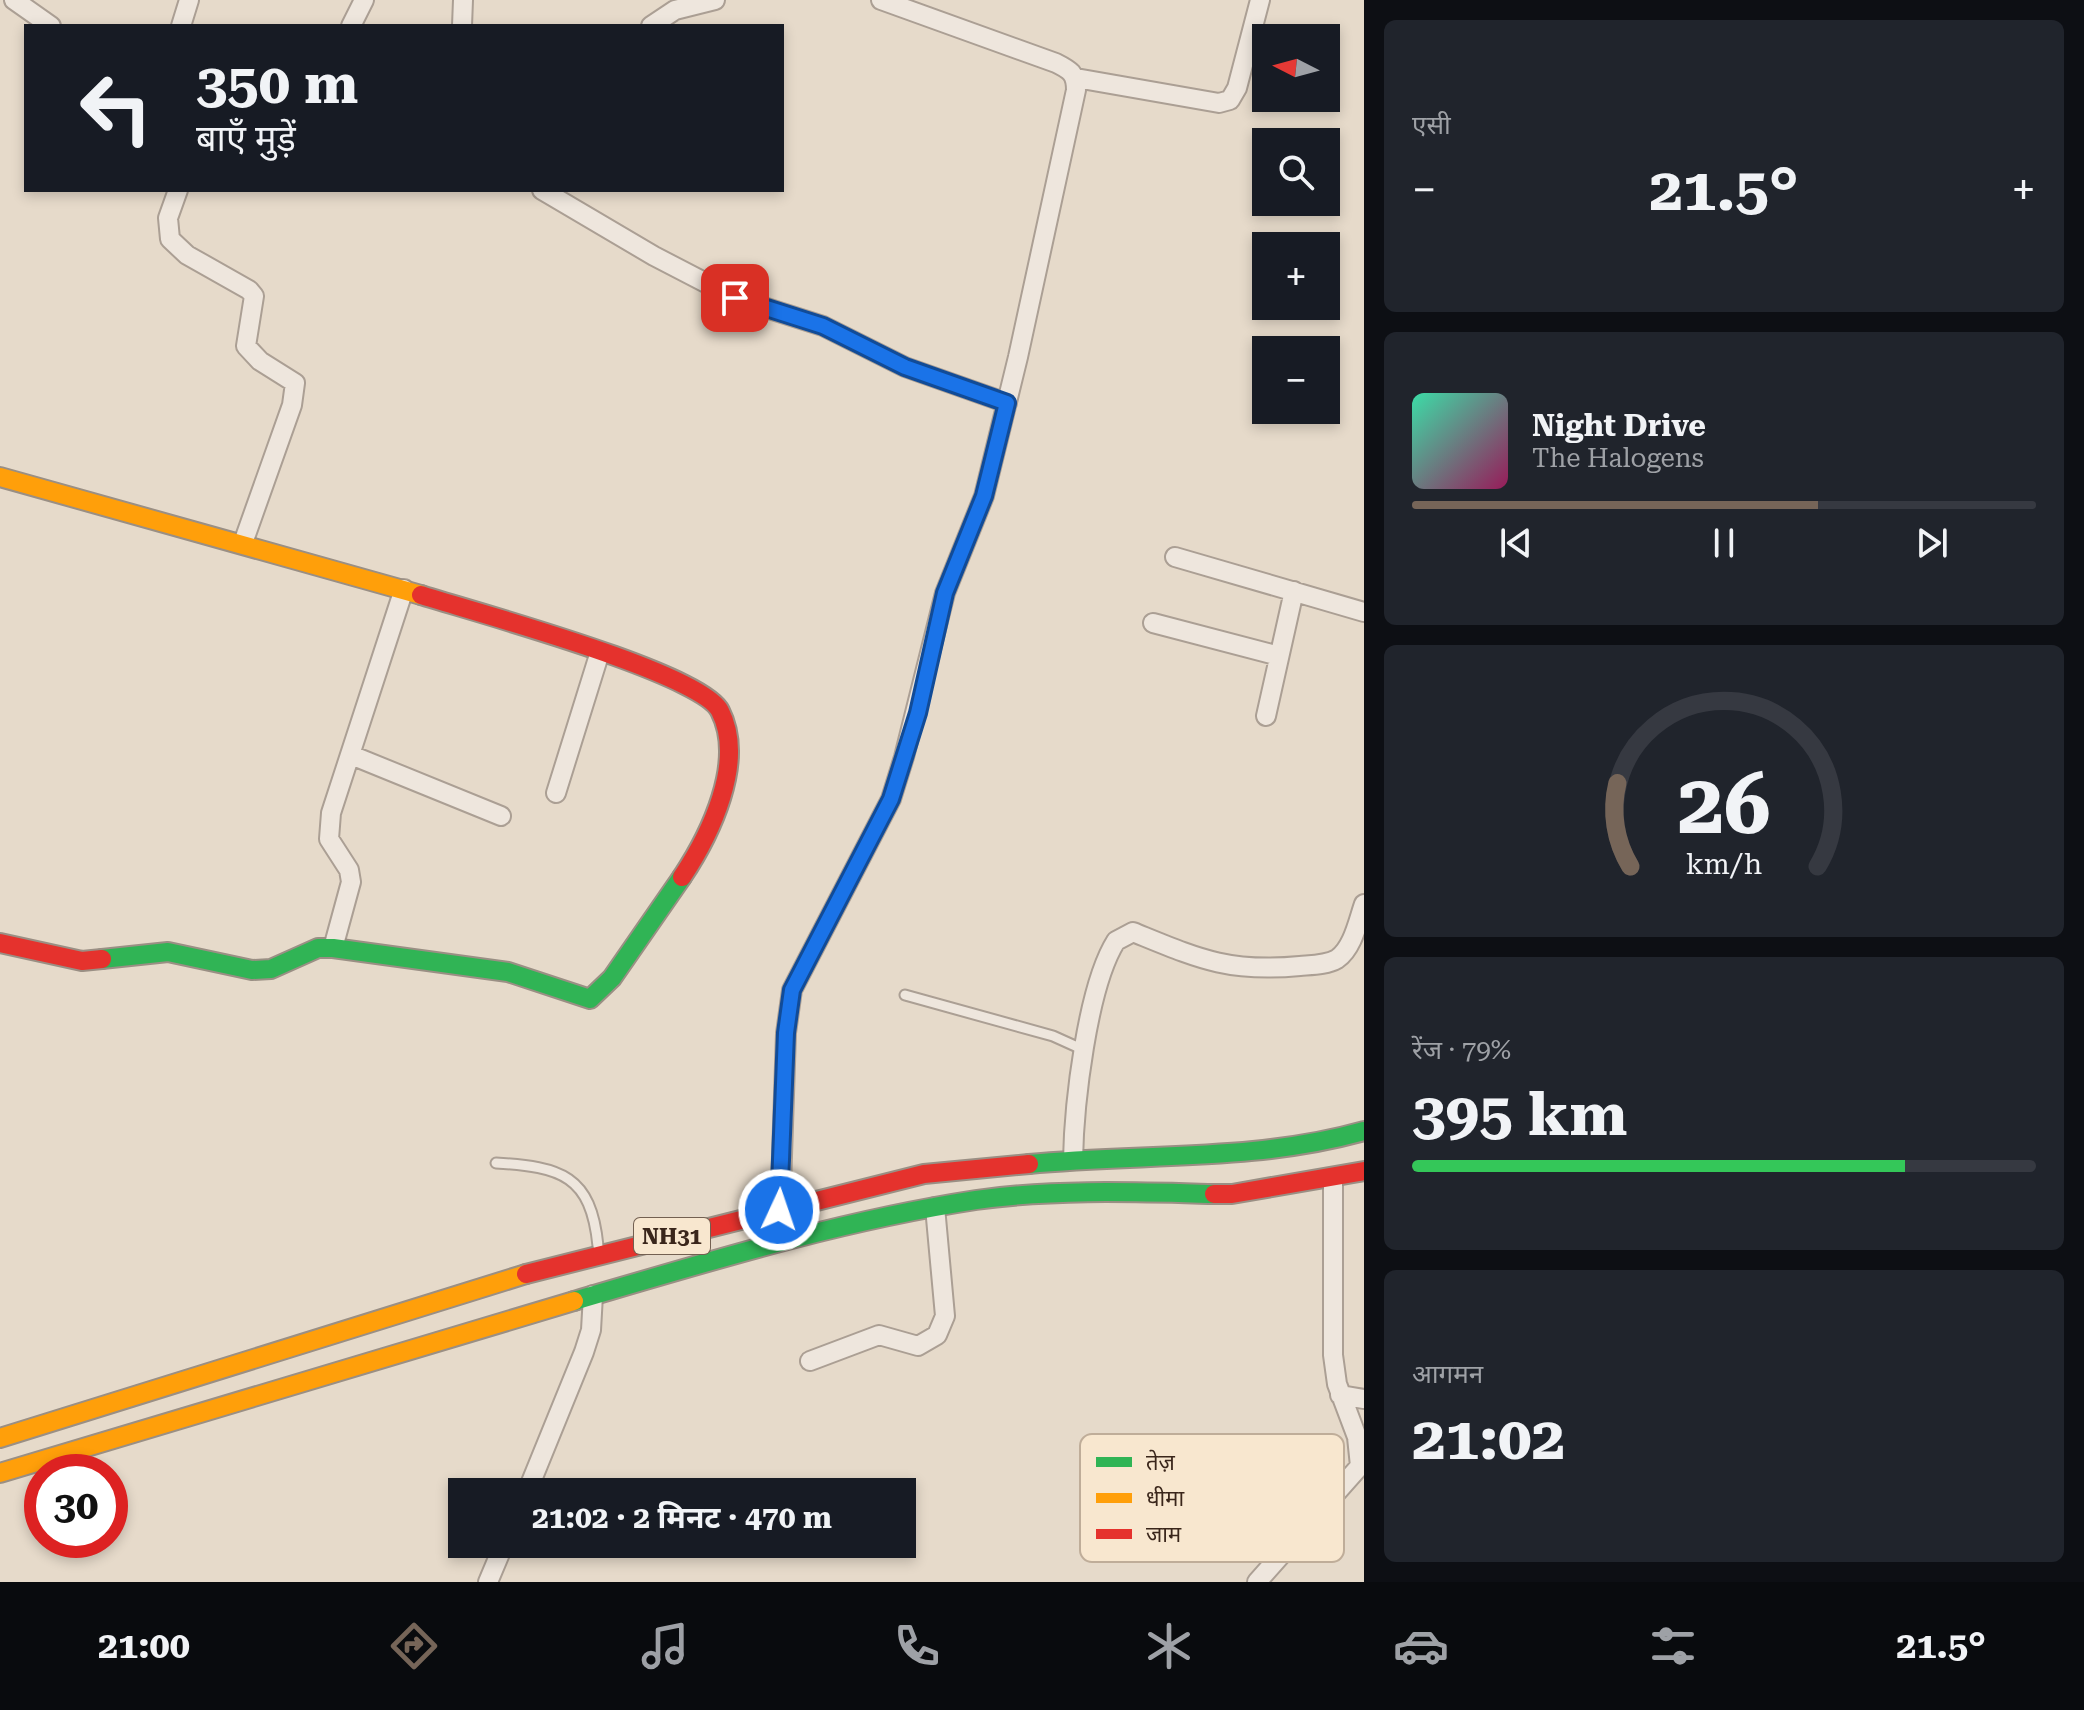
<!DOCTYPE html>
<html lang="hi">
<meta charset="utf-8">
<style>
body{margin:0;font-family:"Roboto Serif","Noto Sans Devanagari",serif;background:#20242c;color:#f1f3f6;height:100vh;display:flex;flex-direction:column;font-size:30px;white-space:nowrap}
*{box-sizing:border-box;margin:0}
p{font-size:26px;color:#9ea1a6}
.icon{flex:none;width:44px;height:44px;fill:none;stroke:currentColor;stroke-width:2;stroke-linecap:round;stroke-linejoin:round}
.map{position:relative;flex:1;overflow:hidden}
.side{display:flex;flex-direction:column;gap:20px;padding:20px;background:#0d0f14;width:720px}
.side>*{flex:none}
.top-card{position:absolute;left:24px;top:24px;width:760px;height:168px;border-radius:0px;box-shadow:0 4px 12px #0003;background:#171b24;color:#f1f3f6;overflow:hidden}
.needle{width:52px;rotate:276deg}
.controls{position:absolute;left:1252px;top:24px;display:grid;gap:16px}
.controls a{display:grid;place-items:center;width:88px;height:88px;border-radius:0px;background:#171b24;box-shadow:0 4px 12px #0003;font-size:40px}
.speed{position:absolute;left:24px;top:1454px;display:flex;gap:16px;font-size:40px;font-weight:700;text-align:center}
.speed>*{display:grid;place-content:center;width:104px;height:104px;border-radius:50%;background:#171b24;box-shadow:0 4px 12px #0003;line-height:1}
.speed .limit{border:12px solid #d22;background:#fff;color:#111}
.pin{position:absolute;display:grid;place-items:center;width:68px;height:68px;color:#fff;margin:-34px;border-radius:16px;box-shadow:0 4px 12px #0006}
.me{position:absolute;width:88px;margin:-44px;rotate:3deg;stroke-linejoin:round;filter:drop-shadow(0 0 6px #0008)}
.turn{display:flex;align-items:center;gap:28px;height:168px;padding:0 40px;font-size:36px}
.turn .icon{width:104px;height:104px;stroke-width:2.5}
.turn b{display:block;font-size:56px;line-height:68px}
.big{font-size:60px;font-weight:700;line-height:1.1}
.side .card{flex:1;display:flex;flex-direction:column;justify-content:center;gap:12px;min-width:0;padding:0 28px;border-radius:12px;background:#20242c}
.side .dial{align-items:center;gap:0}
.dial svg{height:208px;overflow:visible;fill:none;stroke:#363941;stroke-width:7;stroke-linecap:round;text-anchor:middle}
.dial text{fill:#f1f3f6;stroke:none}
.song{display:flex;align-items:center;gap:24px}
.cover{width:96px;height:96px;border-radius:12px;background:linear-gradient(135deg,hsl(160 70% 55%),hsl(330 70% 35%))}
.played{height:8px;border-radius:4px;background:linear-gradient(90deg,#766558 65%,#363941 65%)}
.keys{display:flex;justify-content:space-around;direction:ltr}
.heat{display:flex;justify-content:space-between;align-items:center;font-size:44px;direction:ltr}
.charge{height:12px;border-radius:6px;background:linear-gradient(90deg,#34c759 79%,#363941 0)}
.trip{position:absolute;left:448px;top:1478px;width:468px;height:80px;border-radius:0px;background:#171b24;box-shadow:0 4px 12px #0003;font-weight:700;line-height:80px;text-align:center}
.tabs{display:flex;height:128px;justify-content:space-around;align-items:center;background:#090b0e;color:#9ea1a6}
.tabs .icon{width:56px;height:56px}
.tabs .active{color:#766558}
.tabs b{font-size:36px;color:#f1f3f6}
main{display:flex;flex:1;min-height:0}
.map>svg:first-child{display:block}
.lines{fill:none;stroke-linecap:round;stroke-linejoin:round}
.lane-casing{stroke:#ab9f94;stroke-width:13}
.street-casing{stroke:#ab9f94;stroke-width:22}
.fast-casing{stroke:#9a8f84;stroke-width:22}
.slow-casing{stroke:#9a8f84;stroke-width:22}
.jam-casing{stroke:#9a8f84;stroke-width:22}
.lane{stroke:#eee6dd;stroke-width:9}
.street{stroke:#eee6dd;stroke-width:18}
.fast{stroke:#30b455;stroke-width:18}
.slow{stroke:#ff9f0a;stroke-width:18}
.jam{stroke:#e5322d;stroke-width:18}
.route-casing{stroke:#114b97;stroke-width:20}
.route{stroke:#1a73e8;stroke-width:14}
.labels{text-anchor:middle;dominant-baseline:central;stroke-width:8;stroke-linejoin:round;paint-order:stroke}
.shield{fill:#f8e7cf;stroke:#736051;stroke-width:2}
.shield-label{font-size:22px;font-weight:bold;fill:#3a261b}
.key{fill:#f8e7cf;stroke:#bfad99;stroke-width:2}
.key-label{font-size:22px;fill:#3a261b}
</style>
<main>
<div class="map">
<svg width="1364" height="1582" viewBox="0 0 1364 1582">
<rect width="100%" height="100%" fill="#e6daca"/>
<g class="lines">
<defs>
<path id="lane" d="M 905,995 L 1053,1036 L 1084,1050
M 496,1163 C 561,1167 591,1175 598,1246"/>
<path id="street" d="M 14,0 L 51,26
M 181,26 L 189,0
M 351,26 L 364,0
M 462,26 L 463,0
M 651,26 L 675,10 L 715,0
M 1076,78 L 1219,103 L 1230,100 L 1237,88 L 1260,0
M 178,190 L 168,218 L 170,239 L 187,255 L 249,290 L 254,296 L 246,346 L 260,361 L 295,383 L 292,405 L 243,543
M 542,190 L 654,256 L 735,298 L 823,326 L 905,367 L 1007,403
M 1175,557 L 1364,612
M 1153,623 L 1279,656
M 1266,716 L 1294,591
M 351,755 L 501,816
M 556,793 L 599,655
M 333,948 L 351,882 L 349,870 L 329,839 L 331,813 L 404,589
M 1073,1160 C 1074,1105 1087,987 1116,941 L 1133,932 C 1197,958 1228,973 1300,966 C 1312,965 1327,965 1337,959 C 1353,948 1358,921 1364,904
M 780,1217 L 786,1033 L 792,990 L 891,799 L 904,757 L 945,593 L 984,496 L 1018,357 L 1076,90 C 1076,73 1070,70 1056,63 L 881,0
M 810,1361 L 879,1335 L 918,1346 L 937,1335 L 945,1316 L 935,1207
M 1340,1395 L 1364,1399
M 527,1492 L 584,1352 L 591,1330 L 593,1295
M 488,1582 L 504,1544
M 1257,1582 L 1360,1466 L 1357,1437 L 1337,1384 L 1333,1355 L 1333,1177"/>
<path id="fast" d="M 102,959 L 168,952 L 252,970 L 271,969 L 318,948 L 333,948 L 508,972 L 590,999 L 612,978 L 682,877
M 1029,1164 C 1142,1153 1254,1162 1364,1131
M 574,1301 C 707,1262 839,1221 976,1200 C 1054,1189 1136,1192 1214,1194"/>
<path id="slow" d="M 0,477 L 421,595
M 0,1438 L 526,1274
M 0,1473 L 574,1301"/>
<path id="jam" d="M 421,595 C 471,611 702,673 720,711 C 746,762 710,835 682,877
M 0,943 L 82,961 L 102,959
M 1214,1194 L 1232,1194 L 1364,1171
M 526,1274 L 924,1174 L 1029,1164"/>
</defs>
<!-- lane casing -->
<use href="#lane" class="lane-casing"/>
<!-- street casing -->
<use href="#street" class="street-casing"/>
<!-- fast casing -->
<use href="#fast" class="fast-casing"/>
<!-- slow casing -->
<use href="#slow" class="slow-casing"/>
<!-- jam casing -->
<use href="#jam" class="jam-casing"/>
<!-- lane -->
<use href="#lane" class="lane"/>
<!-- street -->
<use href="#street" class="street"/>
<!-- fast -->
<use href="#fast" class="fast"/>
<!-- slow -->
<use href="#slow" class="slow"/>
<!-- jam -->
<use href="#jam" class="jam"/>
</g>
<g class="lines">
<defs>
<path id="route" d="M 735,298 L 823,326 L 905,367 L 1007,403 L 984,496 L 945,593 L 918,713 L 891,799 L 792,990 L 786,1033 L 779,1210"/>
</defs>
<!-- route casing -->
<use href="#route" class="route-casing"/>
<!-- route -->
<use href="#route" class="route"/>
</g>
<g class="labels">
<!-- shield labels -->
<rect class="shield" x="634" y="1218" width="76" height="36" rx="6"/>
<g class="shield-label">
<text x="672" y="1236">NH31</text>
</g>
</g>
<!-- legend -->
<rect x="1080" y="1434" width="264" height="128" rx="12" class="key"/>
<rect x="1096" y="1457" width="36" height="10" fill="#30b455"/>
<rect x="1096" y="1493" width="36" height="10" fill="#ff9f0a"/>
<rect x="1096" y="1529" width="36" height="10" fill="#e5322d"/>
<g class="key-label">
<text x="1146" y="1470">तेज़</text>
<text x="1146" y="1506">धीमा</text>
<text x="1146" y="1542">जाम</text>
</g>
</svg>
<div class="controls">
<a><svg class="needle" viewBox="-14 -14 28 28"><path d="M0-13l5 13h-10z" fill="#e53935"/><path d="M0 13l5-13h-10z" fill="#9ea1a6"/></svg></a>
<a><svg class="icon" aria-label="search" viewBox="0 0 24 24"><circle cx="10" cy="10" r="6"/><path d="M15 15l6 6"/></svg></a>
<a>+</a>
<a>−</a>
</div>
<div class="speed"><div class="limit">30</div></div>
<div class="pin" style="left:735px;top:298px;background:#d93025"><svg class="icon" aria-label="arrive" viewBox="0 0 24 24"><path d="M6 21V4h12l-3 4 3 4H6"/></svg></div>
<svg class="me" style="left:779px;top:1210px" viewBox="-20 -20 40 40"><circle r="17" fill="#1a73e8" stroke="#fff" stroke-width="3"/><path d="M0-11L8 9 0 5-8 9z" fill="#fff"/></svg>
<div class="trip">21:02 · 2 मिनट · 470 m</div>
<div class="top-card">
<div class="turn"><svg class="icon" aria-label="left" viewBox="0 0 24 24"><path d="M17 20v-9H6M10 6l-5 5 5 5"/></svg><div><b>350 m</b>बाएँ मुड़ें</div></div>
</div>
</div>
<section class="side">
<div class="card"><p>एसी</p>
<div class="heat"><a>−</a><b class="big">21.5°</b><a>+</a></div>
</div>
<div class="card">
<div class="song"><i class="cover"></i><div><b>Night Drive</b><p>The Halogens</p></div></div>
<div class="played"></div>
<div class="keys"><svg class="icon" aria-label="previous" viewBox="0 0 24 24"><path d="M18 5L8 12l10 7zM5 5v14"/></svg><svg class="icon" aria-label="pause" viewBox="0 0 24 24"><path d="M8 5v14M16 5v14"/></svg><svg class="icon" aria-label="next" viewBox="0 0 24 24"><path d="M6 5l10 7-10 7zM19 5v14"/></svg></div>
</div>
<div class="card dial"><svg viewBox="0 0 100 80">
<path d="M14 69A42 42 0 1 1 86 69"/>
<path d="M14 69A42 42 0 0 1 9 37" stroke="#766558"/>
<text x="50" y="56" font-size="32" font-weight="700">26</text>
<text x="50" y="72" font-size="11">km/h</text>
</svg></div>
<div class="card"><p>रेंज · 79%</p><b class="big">395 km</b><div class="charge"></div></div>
<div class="card"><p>आगमन</p><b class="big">21:02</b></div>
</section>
</main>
<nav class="tabs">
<b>21:00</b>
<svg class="icon active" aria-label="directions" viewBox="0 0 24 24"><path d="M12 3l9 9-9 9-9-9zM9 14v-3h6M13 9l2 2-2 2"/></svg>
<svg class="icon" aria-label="music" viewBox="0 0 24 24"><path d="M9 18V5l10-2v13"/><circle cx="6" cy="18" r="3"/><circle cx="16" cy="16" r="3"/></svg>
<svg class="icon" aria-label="phone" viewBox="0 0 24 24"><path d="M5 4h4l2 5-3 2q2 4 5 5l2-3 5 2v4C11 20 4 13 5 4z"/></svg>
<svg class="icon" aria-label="climate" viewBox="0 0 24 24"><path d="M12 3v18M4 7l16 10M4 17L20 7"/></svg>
<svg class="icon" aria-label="car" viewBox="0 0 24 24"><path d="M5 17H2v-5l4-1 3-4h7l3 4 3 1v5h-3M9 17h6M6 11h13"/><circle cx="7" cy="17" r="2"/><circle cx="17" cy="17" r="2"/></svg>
<svg class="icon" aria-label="filters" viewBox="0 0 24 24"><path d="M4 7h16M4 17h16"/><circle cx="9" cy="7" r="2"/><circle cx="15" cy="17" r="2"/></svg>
<b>21.5°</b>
</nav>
